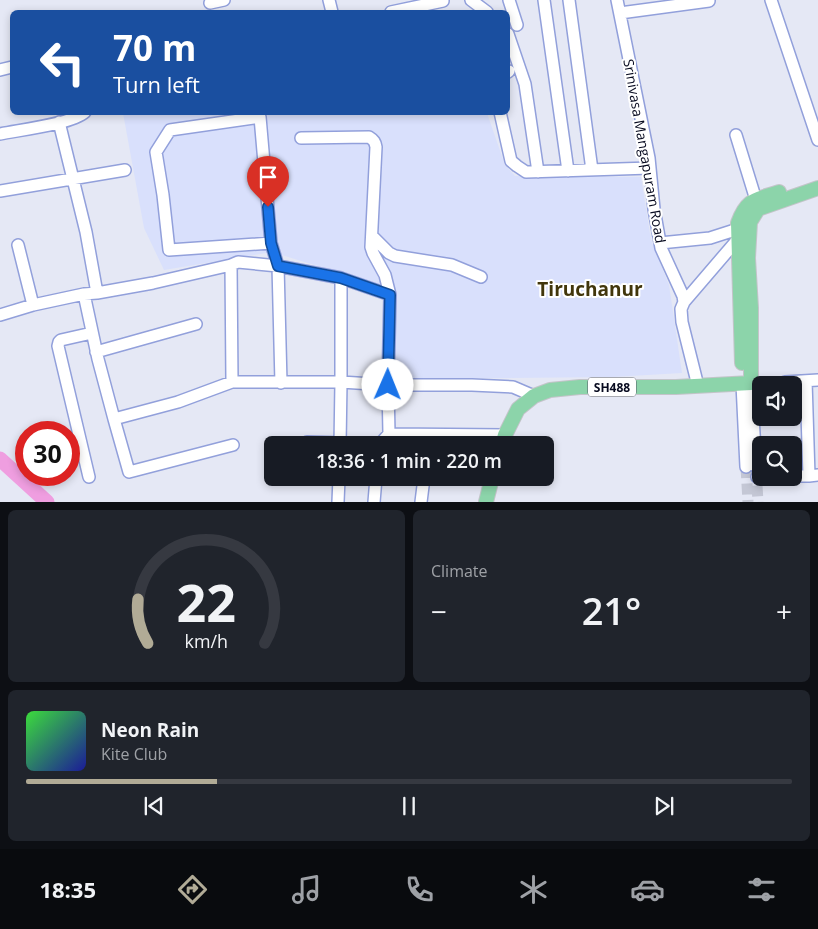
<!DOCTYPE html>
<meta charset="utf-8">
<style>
body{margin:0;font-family:"Open Sans",sans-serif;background:#20242c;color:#f1f3f6;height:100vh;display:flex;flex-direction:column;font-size:19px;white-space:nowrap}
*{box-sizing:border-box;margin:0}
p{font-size:16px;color:#9ea1a6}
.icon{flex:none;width:28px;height:28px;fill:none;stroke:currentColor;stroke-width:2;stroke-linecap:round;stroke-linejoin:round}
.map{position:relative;height:502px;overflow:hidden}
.side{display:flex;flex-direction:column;gap:8px;padding:8px;background:#0d0f14;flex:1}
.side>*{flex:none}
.top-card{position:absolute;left:10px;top:10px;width:500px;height:105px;border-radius:8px;box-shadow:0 2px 8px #0003;background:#1a4fa0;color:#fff;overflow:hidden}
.controls{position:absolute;left:752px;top:376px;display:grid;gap:10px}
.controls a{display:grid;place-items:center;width:50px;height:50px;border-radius:8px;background:#171b24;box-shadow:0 2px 8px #0003;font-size:25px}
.speed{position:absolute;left:15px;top:421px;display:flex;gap:10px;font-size:25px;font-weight:700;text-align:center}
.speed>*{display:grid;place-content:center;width:65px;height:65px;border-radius:50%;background:#171b24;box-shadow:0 2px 8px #0003;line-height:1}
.speed .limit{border:8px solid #d22;background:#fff;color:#111}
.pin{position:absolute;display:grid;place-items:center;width:42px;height:42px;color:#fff;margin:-51px -21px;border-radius:50% 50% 50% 0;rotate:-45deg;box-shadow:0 0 5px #0007}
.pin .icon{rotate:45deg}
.me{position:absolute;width:55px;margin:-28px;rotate:1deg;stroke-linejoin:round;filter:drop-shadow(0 0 4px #0008)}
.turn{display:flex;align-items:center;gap:18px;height:105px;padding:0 20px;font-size:22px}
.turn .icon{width:65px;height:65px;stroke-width:2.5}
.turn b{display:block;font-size:35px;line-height:42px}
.big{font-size:38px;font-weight:600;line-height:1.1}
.side .widget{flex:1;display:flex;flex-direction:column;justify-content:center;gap:8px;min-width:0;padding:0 18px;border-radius:8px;background:#20242c}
.side .dial{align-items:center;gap:0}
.dial svg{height:130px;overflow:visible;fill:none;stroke:#363941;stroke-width:7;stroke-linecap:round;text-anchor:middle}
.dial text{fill:#f1f3f6;stroke:none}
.song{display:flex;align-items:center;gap:15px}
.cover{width:60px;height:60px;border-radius:8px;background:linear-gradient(135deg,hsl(120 70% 55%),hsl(240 70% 35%))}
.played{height:5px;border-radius:2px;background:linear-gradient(90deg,#b1ab96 25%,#363941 25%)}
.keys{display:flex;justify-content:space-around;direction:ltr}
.heat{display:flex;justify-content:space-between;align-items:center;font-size:28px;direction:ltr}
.side .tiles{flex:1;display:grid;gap:8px;grid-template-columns:1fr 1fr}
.widget:last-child{grid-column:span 2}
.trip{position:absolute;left:264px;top:436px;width:290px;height:50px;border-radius:8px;background:#171b24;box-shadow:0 2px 8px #0003;font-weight:600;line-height:50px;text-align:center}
.menu{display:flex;height:80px;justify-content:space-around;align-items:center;background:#090b0e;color:#9ea1a6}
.menu .icon{width:35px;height:35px}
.menu .on{color:#b1ab96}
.menu b{font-size:22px;color:#f1f3f6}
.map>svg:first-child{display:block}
.built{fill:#d9e0fc}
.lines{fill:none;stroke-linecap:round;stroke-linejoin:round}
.river{stroke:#ef9ee0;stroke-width:15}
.minor-tunnel{stroke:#c4c7d5;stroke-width:11;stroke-dasharray:11 5.5;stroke-linecap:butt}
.minor-casing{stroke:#92a0db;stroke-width:14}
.major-casing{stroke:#c3c4c9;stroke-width:16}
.minor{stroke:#fff;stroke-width:11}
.major{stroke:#8cd4aa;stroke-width:14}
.route-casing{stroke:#114b97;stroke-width:12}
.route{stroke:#1a73e8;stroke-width:9}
.labels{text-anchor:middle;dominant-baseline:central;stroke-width:4;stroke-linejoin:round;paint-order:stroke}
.shield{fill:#fff;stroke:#515462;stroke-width:1}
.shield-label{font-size:12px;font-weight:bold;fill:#070a1f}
.street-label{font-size:14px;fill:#070a1f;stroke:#fff}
.district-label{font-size:19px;font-weight:bold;fill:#41360c;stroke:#fff}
</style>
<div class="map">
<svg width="818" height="502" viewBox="0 0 818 502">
<rect width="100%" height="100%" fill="#e5e8f5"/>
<!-- built -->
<path class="built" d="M 123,113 L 487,113 L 505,165 L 515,176 L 641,177 L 651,240 L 669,285 L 682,373 L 613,377 L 396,379 L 395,290 L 272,252 L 164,270 L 144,228 Z"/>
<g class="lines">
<!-- river -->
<path class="river" d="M 0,459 L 47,502"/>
<!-- minor-tunnel -->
<path class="minor-tunnel" d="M 758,383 L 785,382
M 746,467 L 748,502
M 756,469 L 758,502"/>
<defs>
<path id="minor" d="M 329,0 L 332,12
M 471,0 L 487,12
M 509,0 L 517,25
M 544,0 L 568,171
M 569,0 L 592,170
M 617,0 L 649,158 L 654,209 L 661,248 L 683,296 L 684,302 L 681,309 L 682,322 L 698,386
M 771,0 L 818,140
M 210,3 L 224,0
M 391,12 L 443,1
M 620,13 L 709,1 L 708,0
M 508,34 L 525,84 L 538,172
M 0,70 L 12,67
M 508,72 L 509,71
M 500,112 L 511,161 L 517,166 L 526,172 L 650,168
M 59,122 L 86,232 L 97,293 L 84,294 L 98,359 L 114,419
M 0,134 C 19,130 72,124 85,112
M 736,135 L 756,200
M 301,138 L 369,137 C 374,140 375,142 376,147 L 371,247 L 373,253 L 385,275 L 390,295 L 388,385 L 389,434 L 505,435
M 0,191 L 125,170
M 372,236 L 389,253 L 395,256 L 452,265 L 481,277
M 271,243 L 260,117 L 170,130 L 156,152 L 163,195 L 169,250 L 271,243 L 278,266 L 281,383
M 660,243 L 710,238 L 738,229
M 18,245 L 33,305
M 231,265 L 232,382
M 97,293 L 153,283 L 231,265 L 238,262 L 278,266 L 341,278 L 390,295
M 684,302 L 738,239
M 0,315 L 33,305 L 84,294
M 96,352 L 196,324
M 806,381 L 809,476 L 818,475
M 785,382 L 818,380
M 742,384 L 746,467
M 307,442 L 380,444 L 389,434
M 233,445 L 129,472 L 114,419 L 178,402 L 232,382 L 341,382 L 388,385 L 472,385 L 513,387 L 534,396
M 340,445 L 341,382 L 341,278
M 756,467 L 751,383 L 758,383
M 794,476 L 809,476
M 89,477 L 58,346 L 59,342 L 61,340 L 92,333
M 757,477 L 761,477
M 338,502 L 339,478
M 374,502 L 376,478
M 421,502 L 424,478"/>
<path id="major" d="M 742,363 L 738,223 C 747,198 756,200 779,192
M 502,445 L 505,435 L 518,409 L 534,396 L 550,390 L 580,387 L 676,387 L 751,383 L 751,308 L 748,258 L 750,222 L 758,209 L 818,188
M 486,502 L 492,478"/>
</defs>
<!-- minor casing -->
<use href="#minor" class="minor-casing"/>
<!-- major casing -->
<use href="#major" class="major-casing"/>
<!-- minor -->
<use href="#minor" class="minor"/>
<!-- major -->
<use href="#major" class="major"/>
</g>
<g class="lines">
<defs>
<path id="route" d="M 268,207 L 271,243 L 278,266 L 341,278 L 390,295 L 388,385"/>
</defs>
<!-- route casing -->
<use href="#route" class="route-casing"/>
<!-- route -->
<use href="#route" class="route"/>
</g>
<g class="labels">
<!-- shield labels -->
<rect class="shield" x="588" y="377.5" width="48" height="19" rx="4"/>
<g class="shield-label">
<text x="612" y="387">SH488</text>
</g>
<!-- street labels -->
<g class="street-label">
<text transform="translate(645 151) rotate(80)">Srinivasa Mangapuram Road</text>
</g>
<!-- district labels -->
<g class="district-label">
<text x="590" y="289">Tiruchanur</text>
</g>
</g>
</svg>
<div class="controls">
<a><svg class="icon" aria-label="sound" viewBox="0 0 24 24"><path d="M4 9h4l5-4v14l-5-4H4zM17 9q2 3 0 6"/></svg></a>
<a><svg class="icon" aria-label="search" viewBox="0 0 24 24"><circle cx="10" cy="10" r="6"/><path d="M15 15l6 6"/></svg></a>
</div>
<div class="speed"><div class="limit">30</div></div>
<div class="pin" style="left:268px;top:207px;background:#d93025"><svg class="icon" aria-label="arrive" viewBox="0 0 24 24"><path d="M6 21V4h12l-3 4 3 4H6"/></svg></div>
<svg class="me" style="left:388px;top:385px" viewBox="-20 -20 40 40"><circle r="19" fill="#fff"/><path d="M0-13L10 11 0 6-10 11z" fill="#1a73e8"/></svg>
<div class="trip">18:36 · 1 min · 220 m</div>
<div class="top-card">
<div class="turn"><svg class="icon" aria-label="left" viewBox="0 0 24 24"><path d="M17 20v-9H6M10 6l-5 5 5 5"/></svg><div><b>70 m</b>Turn left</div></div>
</div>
</div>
<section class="side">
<div class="tiles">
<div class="widget dial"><svg viewBox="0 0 100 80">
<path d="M14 69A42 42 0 1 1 86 69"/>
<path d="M14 69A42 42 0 0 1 8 42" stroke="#b1ab96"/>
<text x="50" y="56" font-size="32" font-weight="700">22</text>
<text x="50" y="72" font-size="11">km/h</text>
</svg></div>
<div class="widget"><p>Climate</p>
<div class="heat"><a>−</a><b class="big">21°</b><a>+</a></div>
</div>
<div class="widget">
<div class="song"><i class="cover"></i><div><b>Neon Rain</b><p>Kite Club</p></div></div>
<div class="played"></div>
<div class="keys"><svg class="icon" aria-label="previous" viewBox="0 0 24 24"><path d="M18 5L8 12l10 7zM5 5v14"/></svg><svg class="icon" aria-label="pause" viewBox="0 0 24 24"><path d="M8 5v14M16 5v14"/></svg><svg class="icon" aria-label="next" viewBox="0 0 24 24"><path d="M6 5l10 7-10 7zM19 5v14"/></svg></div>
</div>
</div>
</section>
<nav class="menu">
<b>18:35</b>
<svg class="icon on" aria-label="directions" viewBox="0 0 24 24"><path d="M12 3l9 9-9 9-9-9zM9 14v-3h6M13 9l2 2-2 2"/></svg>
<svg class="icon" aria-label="music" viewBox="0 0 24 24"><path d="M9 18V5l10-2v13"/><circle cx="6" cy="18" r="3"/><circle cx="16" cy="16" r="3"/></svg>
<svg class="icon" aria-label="phone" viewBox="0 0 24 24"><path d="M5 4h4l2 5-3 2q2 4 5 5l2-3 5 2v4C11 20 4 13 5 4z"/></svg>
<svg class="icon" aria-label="climate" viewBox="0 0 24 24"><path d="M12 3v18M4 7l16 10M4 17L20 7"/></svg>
<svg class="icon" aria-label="car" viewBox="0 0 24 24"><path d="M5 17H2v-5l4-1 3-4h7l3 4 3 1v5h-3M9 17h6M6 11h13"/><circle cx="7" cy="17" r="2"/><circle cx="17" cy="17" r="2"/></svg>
<svg class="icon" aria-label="filters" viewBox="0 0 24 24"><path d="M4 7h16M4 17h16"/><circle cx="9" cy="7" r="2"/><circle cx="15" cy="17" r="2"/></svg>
</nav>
